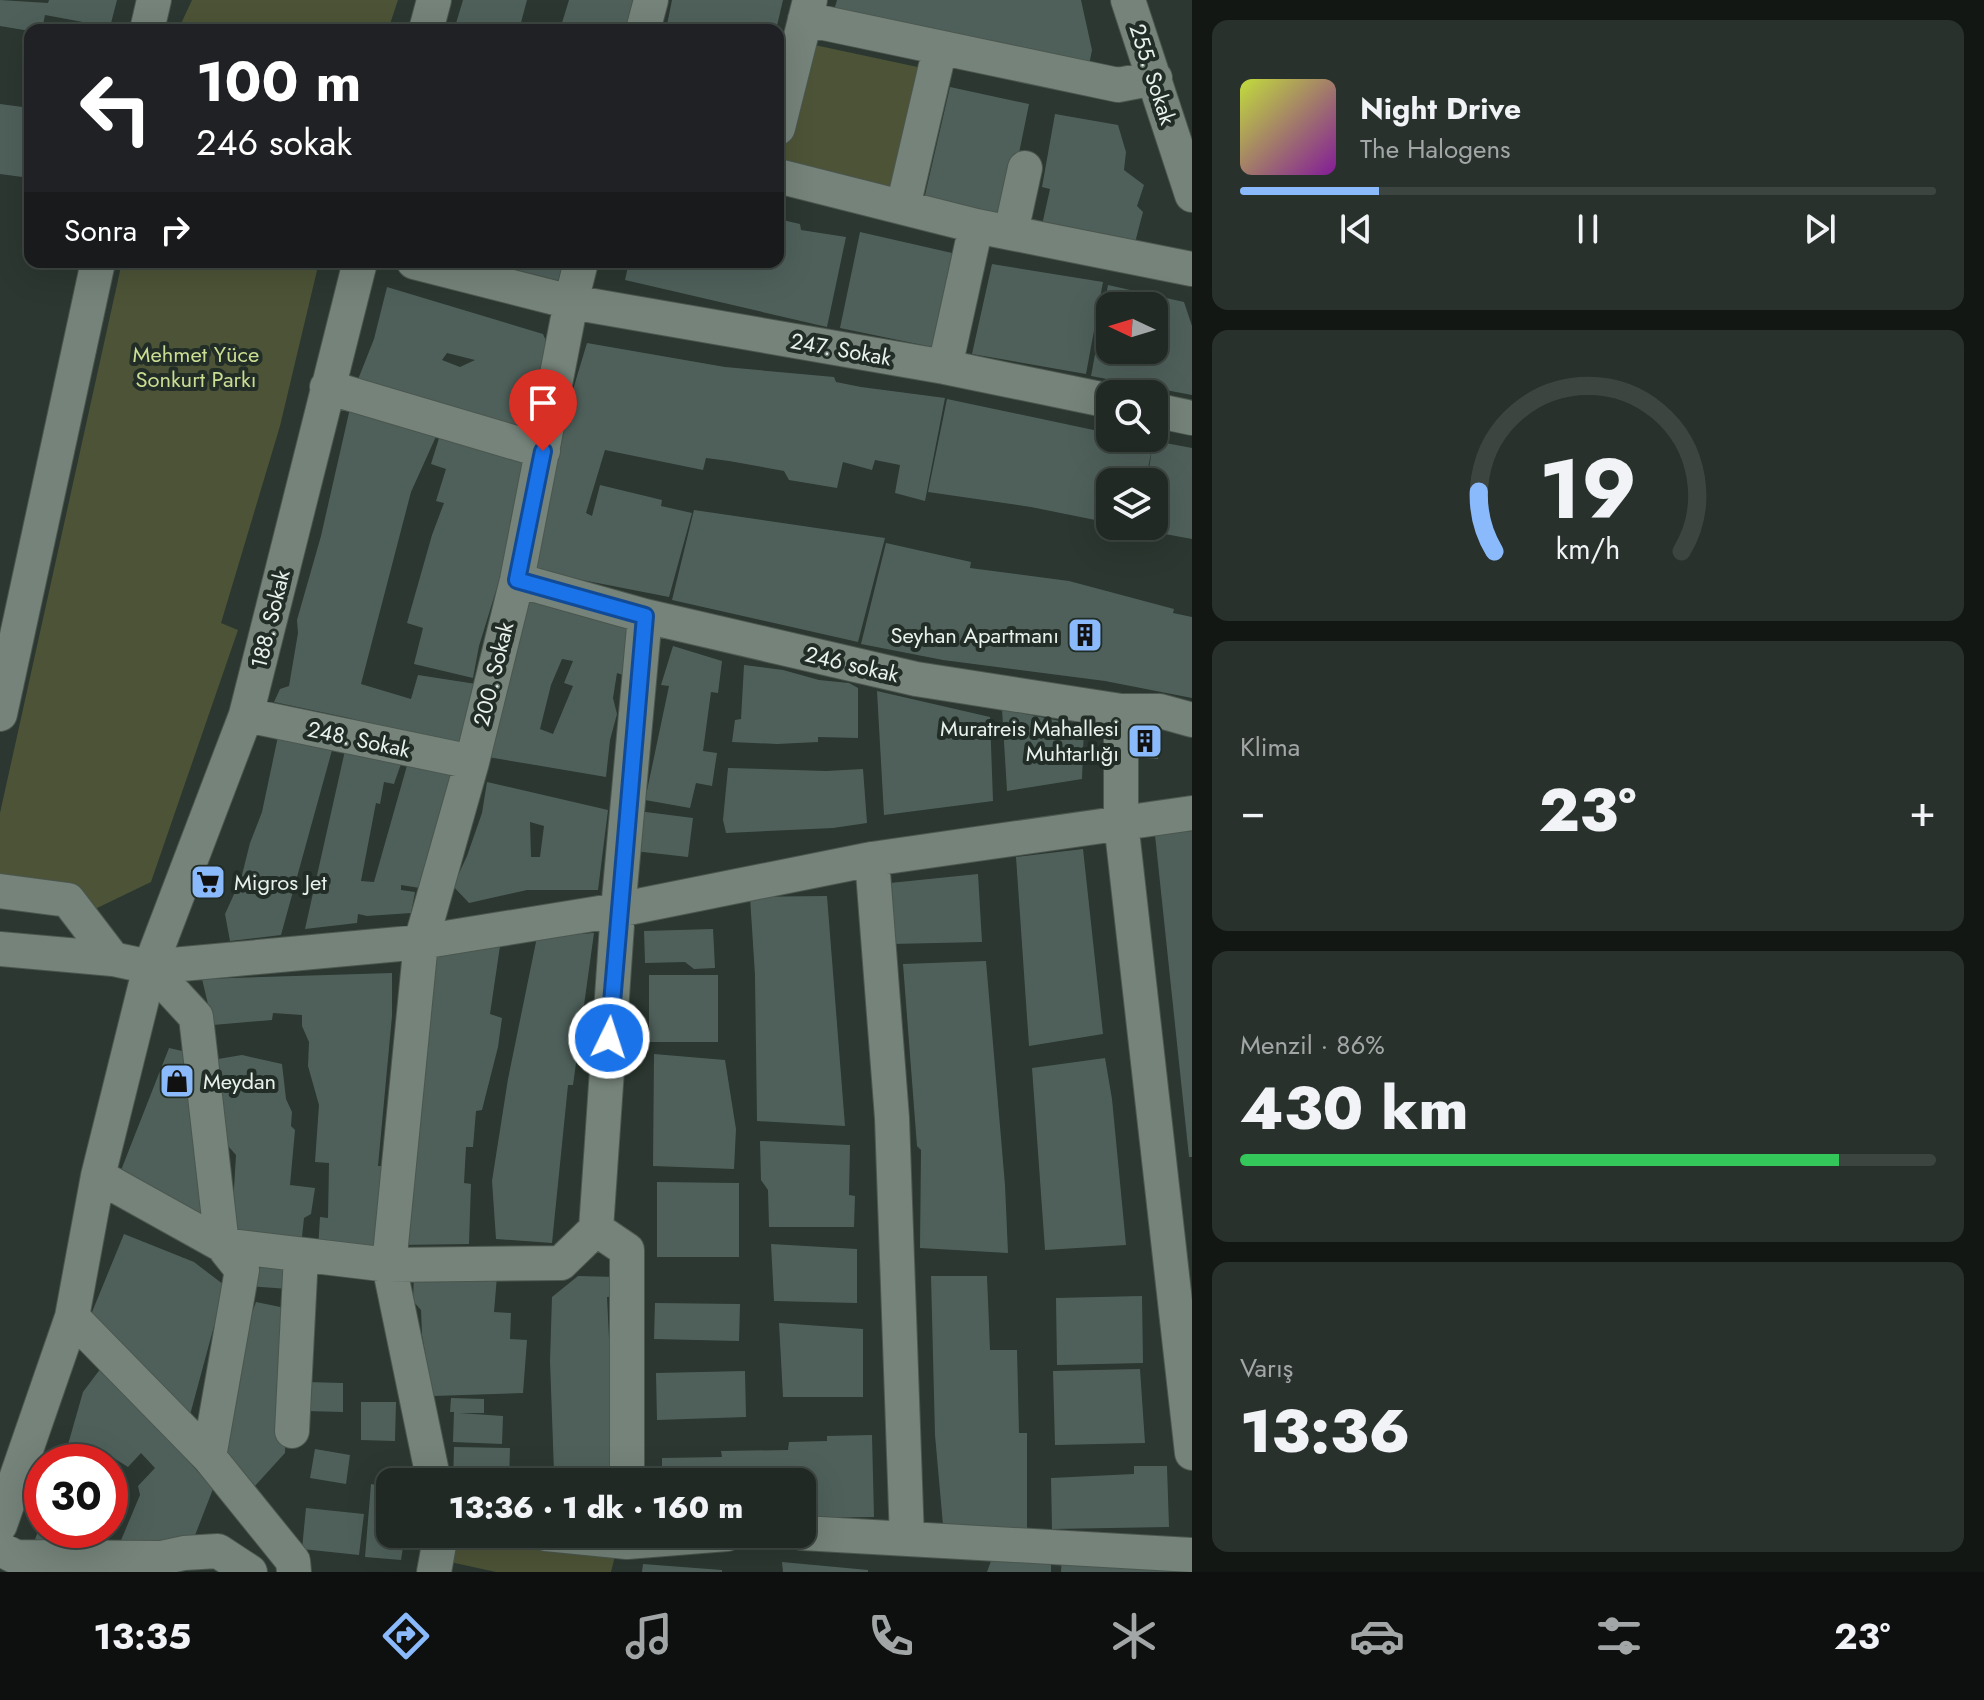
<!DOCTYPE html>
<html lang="tr">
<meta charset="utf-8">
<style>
body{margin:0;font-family:Jost,sans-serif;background:#28312c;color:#f1f3f6;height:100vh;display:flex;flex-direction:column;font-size:30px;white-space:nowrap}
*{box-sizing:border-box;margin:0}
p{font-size:26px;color:#a2a6a6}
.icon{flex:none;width:44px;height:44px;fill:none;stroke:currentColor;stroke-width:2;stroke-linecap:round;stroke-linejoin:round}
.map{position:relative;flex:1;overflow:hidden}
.panel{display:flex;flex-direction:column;gap:20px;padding:20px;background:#121714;width:792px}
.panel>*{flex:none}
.guide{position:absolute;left:24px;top:24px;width:760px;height:244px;border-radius:16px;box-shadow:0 8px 32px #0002,0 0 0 2px #3d4541;background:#202124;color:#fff;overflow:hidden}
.needle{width:52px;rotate:274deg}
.buttons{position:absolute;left:1096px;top:292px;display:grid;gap:16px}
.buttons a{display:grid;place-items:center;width:72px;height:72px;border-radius:16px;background:#202924;box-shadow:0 8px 32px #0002,0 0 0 2px #3d4541;font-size:40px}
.speed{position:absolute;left:24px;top:1444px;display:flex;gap:16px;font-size:40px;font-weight:700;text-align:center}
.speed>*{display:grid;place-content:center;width:104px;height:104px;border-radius:50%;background:#202924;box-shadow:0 8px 32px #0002,0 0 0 2px #3d4541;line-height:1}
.speed .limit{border:12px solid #d22;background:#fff;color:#111}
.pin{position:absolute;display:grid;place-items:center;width:68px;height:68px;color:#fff;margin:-82px -34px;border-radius:50% 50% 50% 0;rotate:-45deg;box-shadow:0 0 8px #0007}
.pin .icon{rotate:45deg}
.me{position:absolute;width:88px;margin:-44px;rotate:4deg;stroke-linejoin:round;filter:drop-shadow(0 0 6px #0008)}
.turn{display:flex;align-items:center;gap:28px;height:168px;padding:0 40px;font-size:36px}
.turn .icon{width:104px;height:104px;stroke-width:2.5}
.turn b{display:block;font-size:56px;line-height:68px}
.then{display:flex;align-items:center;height:76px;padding:0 40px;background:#0003;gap:16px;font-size:30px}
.big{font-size:60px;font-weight:800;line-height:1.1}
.panel .widget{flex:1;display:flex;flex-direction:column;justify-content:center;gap:12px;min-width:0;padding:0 28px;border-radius:16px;background:#28312c}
.panel .dial{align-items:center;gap:0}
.dial svg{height:208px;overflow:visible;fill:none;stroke:#3d4541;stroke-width:7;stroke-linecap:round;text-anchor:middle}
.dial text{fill:#f1f3f6;stroke:none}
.song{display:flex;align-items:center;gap:24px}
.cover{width:96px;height:96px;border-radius:12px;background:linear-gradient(135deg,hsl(70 70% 55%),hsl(290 70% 35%))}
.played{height:8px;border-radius:4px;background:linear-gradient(90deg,#8abafc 20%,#3d4541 20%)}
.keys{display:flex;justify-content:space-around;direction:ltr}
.heat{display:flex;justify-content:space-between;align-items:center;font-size:44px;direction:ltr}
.charge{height:12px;border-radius:6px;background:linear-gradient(90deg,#34c759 86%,#3d4541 0)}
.trip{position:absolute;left:376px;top:1468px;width:440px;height:80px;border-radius:16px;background:#202924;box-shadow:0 8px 32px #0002,0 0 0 2px #3d4541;font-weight:800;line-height:80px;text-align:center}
.menu{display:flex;height:128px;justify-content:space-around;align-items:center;background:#0d100e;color:#a2a6a6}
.menu .icon{width:56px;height:56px}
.menu .selected{color:#8abafc}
.menu b{font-size:36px;color:#f1f3f6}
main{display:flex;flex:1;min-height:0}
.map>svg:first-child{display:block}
.green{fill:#4c5336}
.building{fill:#4f605b;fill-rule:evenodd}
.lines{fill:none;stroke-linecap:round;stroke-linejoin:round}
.minor-casing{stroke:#4b564f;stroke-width:36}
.minor{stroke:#75837a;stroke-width:34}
.route-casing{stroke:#114b97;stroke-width:20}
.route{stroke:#1a73e8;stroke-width:14}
.labels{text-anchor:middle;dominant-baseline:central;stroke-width:8;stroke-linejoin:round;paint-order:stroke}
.street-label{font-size:22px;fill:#e9f1ec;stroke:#212d26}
.park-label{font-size:22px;fill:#cbdc93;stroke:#212d26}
.poi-label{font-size:22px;fill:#e9f1ec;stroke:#212d26;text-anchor:end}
</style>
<main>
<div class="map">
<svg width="1192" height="1572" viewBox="0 0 1192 1572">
<rect width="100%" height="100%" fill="#2b3730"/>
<!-- green -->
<path class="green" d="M 192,0 L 398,0 L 388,30 L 178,30 Z
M 810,44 L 927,69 L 901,178 L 887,192 L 779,166 Z
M 122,262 L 319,262 L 280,426 L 221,623 L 238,630 L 151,882 L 93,910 L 74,884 L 0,879 L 0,813 Z
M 457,1534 L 463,1534 L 617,1548 L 611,1572 L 496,1572 L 450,1562 Z"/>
<!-- building -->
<path class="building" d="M 0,0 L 48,3 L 49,0 L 117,0 L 110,27 L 45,15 L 42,30 L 30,31 L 0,26 Z
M 463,0 L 527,0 L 519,30 L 454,30 Z
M 569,0 L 644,0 L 635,30 L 565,30 L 566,27 L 561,26 Z
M 672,0 L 783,0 L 776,30 L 666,30 Z
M 837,0 L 1081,0 L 1092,50 L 1088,70 L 833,14 Z
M 950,87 L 1029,104 L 1004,227 L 922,208 Z
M 0,104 L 30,108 L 30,178 L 0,174 Z
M 1055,114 L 1118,125 L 1126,152 L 1124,170 L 1144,185 L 1137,206 L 1143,212 L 1132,254 L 1040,234 L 1050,189 L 1042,187 Z
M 778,219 L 800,224 L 801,230 L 846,237 L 827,327 L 625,280 L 629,262 L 778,262 Z
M 860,232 L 952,253 L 932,347 L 840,328 Z
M 480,262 L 573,262 L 563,293 Z
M 992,264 L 1103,282 L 1086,374 L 972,354 Z
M 1108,285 L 1184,302 L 1192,326 L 1192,395 L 1091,376 ZM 1110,306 L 1154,306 L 1154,350 L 1110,350 Z
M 387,287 L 543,334 L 551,352 L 530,438 L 357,382 L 374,339 ZM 447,353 L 475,360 L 460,367 L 442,360 Z
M 587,343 L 725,367 L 834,377 L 836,382 L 861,387 L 945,398 L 925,501 L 895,493 L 900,465 L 875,460 L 872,470 L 843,462 L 837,488 L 789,480 L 784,471 L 729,461 L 706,458 L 703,470 L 605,450 L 586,513 L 592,516 L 600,485 L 662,500 L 661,506 L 692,513 L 669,597 L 531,570 L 540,499 Z
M 947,399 L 1103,432 L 1110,434 L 1110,438 L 1126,438 L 1154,446 L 1155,441 L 1192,448 L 1192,539 L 1138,529 L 1139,526 L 1154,526 L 1154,482 L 1147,482 L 1152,449 L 1145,482 L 1110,482 L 1110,523 L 1031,507 L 928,492 Z
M 351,404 L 438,432 L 411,492 L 361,684 L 411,699 L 418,675 L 476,684 L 460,748 L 349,718 L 274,702 L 280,689 L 289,686 L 298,633 L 297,620 L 321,536 Z
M 440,435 L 529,463 L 510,522 L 514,532 L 479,646 L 473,678 L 414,664 L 423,628 L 407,623 L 432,535 L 444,503 L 436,501 L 446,469 L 431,464 Z
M 694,510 L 885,538 L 858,642 L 672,600 Z
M 886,543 L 971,562 L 970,568 L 1069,581 L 1174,609 L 1173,613 L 1192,617 L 1192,698 L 1105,681 L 943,660 L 861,644 Z
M 529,594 L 637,626 L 629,677 L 617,673 L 613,698 L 617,714 L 610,740 L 606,777 L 488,757 ZM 562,659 L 573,661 L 564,683 L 573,686 L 553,734 L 540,729 L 551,685 Z
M 673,646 L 722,661 L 718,693 L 711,692 L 703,751 L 717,753 L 712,786 L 696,783 L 690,808 L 645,800 L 669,686 L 661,685 Z
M 744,665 L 783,670 L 819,680 L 849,683 L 858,688 L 858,738 L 818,737 L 818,742 L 777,744 L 732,742 L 735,720 L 741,719 Z
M 877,691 L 990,717 L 993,801 L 884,815 Z
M 1002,709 L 1084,726 L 1082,779 L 1007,791 Z
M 1132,723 L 1160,725 L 1158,759 L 1130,757 Z
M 280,727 L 334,743 L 281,935 L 230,941 L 225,914 L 241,879 L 250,843 L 262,812 Z
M 346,746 L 403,758 L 394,784 L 384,782 L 380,804 L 376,803 L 361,881 L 374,882 L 408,762 L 456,775 L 420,888 L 401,885 L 401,890 L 415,892 L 411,913 L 367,916 L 358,914 L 357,923 L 305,929 Z
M 728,768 L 826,771 L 863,769 L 867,823 L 833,828 L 726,833 L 723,820 Z
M 487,782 L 608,810 L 598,890 L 527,890 L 469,903 L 453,886 L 467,856 L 482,813 ZM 530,822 L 544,826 L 540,857 L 531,857 Z
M 638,811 L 693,818 L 688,857 L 634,851 Z
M 1192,831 L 1192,1157 L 1189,1157 L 1155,835 Z
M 1083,849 L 1103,1034 L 1029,1046 L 1016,857 Z
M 978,874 L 982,942 L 891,944 L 890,883 Z
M 827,896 L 845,1126 L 757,1121 L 755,975 L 750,897 Z
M 713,929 L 715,968 L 694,969 L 685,962 L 645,963 L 644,931 Z
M 594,933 L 573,1085 L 568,1085 L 552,1243 L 496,1239 L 492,1181 L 508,1079 L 537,937 Z
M 500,946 L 490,1014 L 502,1018 L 498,1047 L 482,1110 L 476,1111 L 473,1147 L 466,1147 L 464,1183 L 471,1184 L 469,1244 L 400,1245 L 431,948 Z
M 986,961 L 1005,1185 L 1008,1253 L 920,1248 L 921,1150 L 917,1146 L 903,964 Z
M 392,973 L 392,1016 L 378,1166 L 382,1166 L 378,1260 L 318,1250 L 320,1217 L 328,1218 L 329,1163 L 315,1162 L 319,1105 L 308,1066 L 309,1042 L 302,1026 L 302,1015 L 273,1013 L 272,1020 L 213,1025 L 202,979 Z
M 649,975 L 718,975 L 718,1042 L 649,1042 Z
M 169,1048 L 191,1053 L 202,1230 L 116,1183 Z
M 654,1054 L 725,1060 L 736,1129 L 734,1169 L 653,1166 Z
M 242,1055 L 282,1064 L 286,1099 L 292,1112 L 291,1126 L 295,1130 L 290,1185 L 315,1188 L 311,1214 L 304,1218 L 301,1246 L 231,1239 L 236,1155 L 228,1146 L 218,1059 Z
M 1105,1058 L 1112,1099 L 1126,1245 L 1045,1250 L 1032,1068 Z
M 760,1141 L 850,1145 L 849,1195 L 855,1196 L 854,1227 L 769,1227 L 768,1190 L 761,1180 Z
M 657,1182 L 739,1183 L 739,1257 L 657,1257 Z
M 124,1234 L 194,1262 L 228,1288 L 214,1326 L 190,1415 L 90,1317 Z
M 771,1244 L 857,1249 L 857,1303 L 774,1301 Z
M 251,1257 L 291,1260 L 289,1289 L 249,1286 Z
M 414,1274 L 497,1276 L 494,1312 L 511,1313 L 510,1339 L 527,1340 L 523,1393 L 433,1396 L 422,1335 L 421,1310 L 413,1301 Z
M 578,1276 L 618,1277 L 619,1296 L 607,1297 L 616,1482 L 541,1482 L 540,1473 L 554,1472 L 550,1361 L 552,1297 Z
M 931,1276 L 987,1276 L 990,1350 L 1017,1350 L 1019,1433 L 1027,1433 L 1027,1532 L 943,1525 L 935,1435 Z
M 1142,1296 L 1143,1363 L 1057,1365 L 1056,1298 Z
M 256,1302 L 290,1309 L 285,1453 L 253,1488 L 224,1452 L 238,1352 Z
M 655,1303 L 740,1304 L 739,1341 L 654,1339 Z
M 779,1323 L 863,1329 L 863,1397 L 783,1397 Z
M 104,1364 L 213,1489 L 192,1543 L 119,1545 L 140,1495 L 138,1486 L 155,1468 L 141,1453 L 128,1467 L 109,1455 L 106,1462 L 63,1462 L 83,1392 Z
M 1140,1369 L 1145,1443 L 1055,1445 L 1053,1371 Z
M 745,1371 L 746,1417 L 657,1420 L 656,1373 Z
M 306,1382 L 343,1383 L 343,1412 L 306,1411 Z
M 451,1398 L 484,1399 L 484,1413 L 459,1413 L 503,1416 L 502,1444 L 453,1442 L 454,1412 L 450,1412 Z
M 361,1402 L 396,1402 L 395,1441 L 361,1440 Z
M 872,1435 L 874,1517 L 802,1518 L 802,1482 L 662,1482 L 662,1458 L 722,1457 L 721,1451 L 788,1450 L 789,1442 L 827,1441 L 827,1436 Z
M 454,1447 L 510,1448 L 509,1482 L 453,1482 Z
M 315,1449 L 350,1455 L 346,1484 L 310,1478 Z
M 1134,1466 L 1167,1466 L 1169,1527 L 1052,1529 L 1051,1478 L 1134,1474 Z
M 371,1484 L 390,1488 L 390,1534 L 405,1534 L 401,1560 L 365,1557 Z
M 306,1508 L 364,1514 L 359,1555 L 302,1549 Z
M 42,1522 L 42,1530 L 74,1530 L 65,1550 L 35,1539 Z
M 995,1550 L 1051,1554 L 1051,1572 L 987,1572 Z
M 1062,1554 L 1185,1560 L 1188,1572 L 1061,1572 Z
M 782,1562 L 868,1570 L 868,1572 L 783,1572 Z
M 643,1564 L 722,1570 L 722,1572 L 642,1572 Z"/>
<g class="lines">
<defs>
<path id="minor" d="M 1128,0 L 1192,195
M 805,19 L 1118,85 L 1155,78
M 147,30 L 154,0
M 426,30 L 434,0
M 643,30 L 651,0
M 778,128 L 810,0
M 778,176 L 976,226 L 1192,269
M 903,207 L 940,48
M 1011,232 L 1025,168
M 414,262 L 571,302 L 945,367 L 1110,401
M 945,367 L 976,226
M 327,387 L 543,451
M 1154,410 L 1192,418
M 517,580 L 645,616 L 916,679 L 1121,711 L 1160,711 L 1192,720
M 1121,711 L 1121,822 L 1192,1453
M 0,714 L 98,262
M 246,715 L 472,762
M 872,859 L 892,1118 L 907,1539
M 0,891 L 68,900 L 113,959
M 0,949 L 113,959 L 150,967 L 421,942 L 618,910 L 872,859 L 1192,813
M 150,967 L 196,1017 L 222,1245 L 242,1270 L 209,1457
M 98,1176 L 222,1245 L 389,1265 L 561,1263 L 596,1229
M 72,1317 L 209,1457 L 293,1561 L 294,1572
M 292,1431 L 301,1255
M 434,1482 L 389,1265 L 421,942 L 472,762 L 517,580 L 571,302 L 581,262
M 627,1482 L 627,1250 L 596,1229 L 618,910 L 645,616
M 0,1525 L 72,1317 L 98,1176 L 150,967 L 246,715 L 360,262
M 802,1533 L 1192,1555
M 546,1534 L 627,1542 L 727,1534
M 0,1549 L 16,1557 L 161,1558 L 184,1553 L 218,1551 L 250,1572
M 434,1572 L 441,1534"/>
</defs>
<!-- minor casing -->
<use href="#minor" class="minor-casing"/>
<!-- minor -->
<use href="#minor" class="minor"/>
</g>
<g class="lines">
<defs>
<path id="route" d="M 543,451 L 517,580 L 645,616 L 609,1038"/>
</defs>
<!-- route casing -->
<use href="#route" class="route-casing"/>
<!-- route -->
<use href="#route" class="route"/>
</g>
<!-- icons -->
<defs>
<symbol id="building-square" viewBox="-11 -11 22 22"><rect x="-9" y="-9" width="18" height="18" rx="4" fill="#8abafc" stroke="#212d26"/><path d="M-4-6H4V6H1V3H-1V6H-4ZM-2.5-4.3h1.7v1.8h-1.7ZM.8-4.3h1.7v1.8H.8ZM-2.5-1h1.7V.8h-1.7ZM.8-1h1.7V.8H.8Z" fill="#111"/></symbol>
<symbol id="supermarket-square" viewBox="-11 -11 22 22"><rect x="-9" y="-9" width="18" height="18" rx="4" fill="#8abafc" stroke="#212d26"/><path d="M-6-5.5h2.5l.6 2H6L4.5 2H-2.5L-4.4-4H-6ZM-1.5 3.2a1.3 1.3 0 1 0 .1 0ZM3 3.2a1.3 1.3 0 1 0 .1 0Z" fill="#111"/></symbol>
<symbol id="shop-square" viewBox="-11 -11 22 22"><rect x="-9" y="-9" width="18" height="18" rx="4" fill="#8abafc" stroke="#212d26"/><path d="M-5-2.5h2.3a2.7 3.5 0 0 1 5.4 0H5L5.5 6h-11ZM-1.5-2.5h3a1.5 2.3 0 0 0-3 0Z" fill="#111"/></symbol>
</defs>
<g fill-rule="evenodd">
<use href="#building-square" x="1065" y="615" width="40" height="40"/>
<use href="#building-square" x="1125" y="721" width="40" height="40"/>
<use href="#supermarket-square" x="188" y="862" width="40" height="40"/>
<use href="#shop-square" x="157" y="1061" width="40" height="40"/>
</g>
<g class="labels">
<!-- street labels -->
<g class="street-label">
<text transform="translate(1153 74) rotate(72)">255. Sokak</text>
<text transform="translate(841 349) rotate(10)">247. Sokak</text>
<text transform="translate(270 619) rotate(-76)">188. Sokak</text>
<text transform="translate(852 664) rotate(13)">246 sokak</text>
<text transform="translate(493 674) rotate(-76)">200. Sokak</text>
<text transform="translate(359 739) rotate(12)">248. Sokak</text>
</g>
<!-- park labels -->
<g class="park-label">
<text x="196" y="354">Mehmet Yüce<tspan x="196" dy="25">Sonkurt Parkı</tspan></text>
</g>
<!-- poi labels -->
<g class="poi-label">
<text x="1059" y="635">Seyhan Apartmanı</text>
<text x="1119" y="728">Muratreis Mahallesi<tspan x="1119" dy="25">Muhtarlığı</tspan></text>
<text x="234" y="882" text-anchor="start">Migros Jet</text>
<text x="203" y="1081" text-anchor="start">Meydan</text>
</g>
</g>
</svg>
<div class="buttons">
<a><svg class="needle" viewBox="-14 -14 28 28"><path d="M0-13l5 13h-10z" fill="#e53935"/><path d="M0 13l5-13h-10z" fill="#a2a6a6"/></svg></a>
<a><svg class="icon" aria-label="search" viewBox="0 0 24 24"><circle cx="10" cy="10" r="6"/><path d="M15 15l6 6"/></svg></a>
<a><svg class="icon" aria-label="layers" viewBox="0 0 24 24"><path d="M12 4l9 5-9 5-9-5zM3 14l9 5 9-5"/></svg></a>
</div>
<div class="speed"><div class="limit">30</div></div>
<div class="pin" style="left:543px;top:451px;background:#d93025"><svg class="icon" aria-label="arrive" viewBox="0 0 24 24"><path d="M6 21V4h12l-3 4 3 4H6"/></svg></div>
<svg class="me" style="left:609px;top:1038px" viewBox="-20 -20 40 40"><circle r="17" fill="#1a73e8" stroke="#fff" stroke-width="3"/><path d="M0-11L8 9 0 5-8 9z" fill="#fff"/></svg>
<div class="trip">13:36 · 1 dk · 160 m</div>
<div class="guide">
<div class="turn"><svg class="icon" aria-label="left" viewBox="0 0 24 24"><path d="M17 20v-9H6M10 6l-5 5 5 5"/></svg><div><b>100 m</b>246 sokak</div></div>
<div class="then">Sonra<svg class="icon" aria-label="right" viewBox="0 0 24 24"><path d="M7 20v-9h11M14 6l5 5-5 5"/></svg></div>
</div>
</div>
<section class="panel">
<div class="widget">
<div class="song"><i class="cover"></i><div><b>Night Drive</b><p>The Halogens</p></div></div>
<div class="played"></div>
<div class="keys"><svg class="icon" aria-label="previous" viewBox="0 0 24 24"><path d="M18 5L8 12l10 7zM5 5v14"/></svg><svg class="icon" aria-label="pause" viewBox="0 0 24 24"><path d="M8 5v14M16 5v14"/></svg><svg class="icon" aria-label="next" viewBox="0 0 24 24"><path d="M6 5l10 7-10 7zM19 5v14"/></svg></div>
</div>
<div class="widget dial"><svg viewBox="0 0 100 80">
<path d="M14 69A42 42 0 1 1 86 69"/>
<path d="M14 69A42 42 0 0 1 8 46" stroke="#8abafc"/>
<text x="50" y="56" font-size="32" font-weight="700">19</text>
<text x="50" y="72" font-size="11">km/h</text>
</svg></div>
<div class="widget"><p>Klima</p>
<div class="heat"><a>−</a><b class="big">23°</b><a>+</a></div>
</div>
<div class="widget"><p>Menzil · 86%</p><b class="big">430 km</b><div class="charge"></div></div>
<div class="widget"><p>Varış</p><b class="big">13:36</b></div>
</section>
</main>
<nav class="menu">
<b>13:35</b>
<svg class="icon selected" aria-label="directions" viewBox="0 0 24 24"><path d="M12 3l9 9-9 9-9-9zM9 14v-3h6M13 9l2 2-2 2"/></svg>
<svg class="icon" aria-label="music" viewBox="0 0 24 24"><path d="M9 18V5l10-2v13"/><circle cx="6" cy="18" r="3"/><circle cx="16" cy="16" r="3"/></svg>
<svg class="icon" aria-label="phone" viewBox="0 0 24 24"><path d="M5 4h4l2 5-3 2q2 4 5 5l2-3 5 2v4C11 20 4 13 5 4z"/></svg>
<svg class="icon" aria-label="climate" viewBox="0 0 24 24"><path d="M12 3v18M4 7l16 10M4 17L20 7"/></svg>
<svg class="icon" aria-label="car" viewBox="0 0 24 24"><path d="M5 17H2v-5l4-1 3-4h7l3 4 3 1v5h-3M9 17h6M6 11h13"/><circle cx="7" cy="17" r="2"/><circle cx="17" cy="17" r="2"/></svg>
<svg class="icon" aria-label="filters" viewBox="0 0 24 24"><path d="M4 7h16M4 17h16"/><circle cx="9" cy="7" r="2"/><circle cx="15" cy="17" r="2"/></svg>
<b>23°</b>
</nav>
